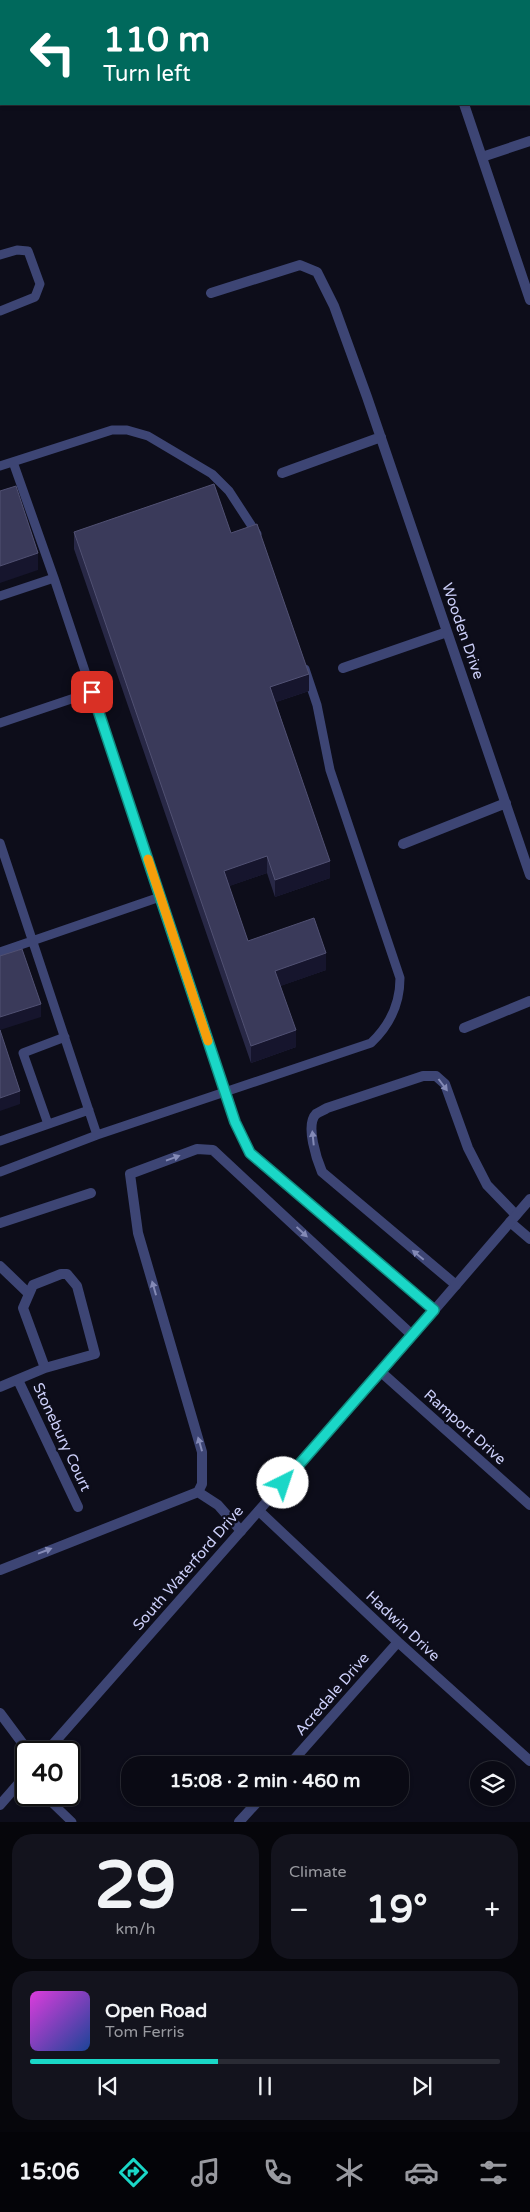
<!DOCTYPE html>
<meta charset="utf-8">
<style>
body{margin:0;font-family:"Varela Round",sans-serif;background:#13131d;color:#f1f3f6;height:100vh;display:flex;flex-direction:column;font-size:19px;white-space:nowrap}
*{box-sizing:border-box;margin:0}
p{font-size:16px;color:#999aa0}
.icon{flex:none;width:28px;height:28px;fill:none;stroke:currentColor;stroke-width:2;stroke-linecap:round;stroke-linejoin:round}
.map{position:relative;height:1822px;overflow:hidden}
.panel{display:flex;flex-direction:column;gap:12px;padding:12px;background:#06060b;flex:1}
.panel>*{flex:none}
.guide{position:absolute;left:0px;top:0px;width:530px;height:105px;box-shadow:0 1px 4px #0004,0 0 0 1px #2a2b34;background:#00695c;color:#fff;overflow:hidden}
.tools{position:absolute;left:470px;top:1761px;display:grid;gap:10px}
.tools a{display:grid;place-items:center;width:45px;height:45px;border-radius:50%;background:#0a0a14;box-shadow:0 1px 4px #0004,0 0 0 1px #2a2b34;font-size:25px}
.speed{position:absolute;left:15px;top:1741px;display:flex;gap:10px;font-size:25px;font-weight:700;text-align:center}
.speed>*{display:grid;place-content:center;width:65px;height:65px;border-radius:50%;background:#0a0a14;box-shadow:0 1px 4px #0004,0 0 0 1px #2a2b34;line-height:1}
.speed .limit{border:2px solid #111;border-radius:8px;background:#fff;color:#111}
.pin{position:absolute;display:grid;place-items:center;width:42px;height:42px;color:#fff;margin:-21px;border-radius:10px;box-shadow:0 2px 8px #0006}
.me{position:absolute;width:55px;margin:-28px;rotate:41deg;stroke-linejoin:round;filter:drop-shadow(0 0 4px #0008)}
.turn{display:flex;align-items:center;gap:18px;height:105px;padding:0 20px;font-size:22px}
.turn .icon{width:65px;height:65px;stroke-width:2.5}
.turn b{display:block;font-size:35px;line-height:42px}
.big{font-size:38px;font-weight:800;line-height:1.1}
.panel .widget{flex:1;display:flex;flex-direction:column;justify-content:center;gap:8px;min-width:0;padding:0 18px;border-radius:20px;background:#13131d}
.panel .dial{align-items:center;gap:0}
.dial b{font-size:65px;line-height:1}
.song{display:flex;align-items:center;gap:15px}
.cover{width:60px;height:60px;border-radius:8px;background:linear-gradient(135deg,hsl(300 70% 55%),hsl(220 70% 35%))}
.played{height:5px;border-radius:2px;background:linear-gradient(90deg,#1ad7c7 40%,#2a2b34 40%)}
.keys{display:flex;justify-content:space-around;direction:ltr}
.heat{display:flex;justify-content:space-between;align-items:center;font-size:28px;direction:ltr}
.panel .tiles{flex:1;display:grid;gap:12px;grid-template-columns:1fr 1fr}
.widget:last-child{grid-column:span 2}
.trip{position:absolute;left:121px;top:1756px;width:288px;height:50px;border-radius:20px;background:#0a0a14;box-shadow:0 1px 4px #0004,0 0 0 1px #2a2b34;font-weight:800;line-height:50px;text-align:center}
.tab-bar{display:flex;height:80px;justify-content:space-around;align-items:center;background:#040408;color:#999aa0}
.tab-bar .icon{width:35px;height:35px}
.tab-bar .current{color:#1ad7c7}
.tab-bar b{font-size:22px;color:#f1f3f6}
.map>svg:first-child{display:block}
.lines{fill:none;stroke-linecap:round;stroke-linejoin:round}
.service{stroke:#3d4574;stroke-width:9}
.minor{stroke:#3d4574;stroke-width:10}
.tertiary{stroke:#3d4574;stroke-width:10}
.wall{fill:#282846}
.shaded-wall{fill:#16152d}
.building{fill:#3a3a5a;stroke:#515173}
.oneway{fill:#848ab6}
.route-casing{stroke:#118c81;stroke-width:12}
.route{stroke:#1ad7c7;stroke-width:9}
.slow{stroke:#f59e0b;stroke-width:9}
.labels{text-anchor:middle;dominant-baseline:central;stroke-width:5;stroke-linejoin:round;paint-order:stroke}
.street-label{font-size:15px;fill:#cccff9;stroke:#0d0d1a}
</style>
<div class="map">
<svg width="530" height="1822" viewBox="0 0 530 1822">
<rect width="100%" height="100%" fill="#0d0d1a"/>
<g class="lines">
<!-- service -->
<path class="service" d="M 0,255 L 17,250 L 28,251 L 40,284 L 35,297 L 0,311
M 13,462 L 54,578
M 0,466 L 112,430 L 127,430 L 148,436 L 212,474 L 229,491 L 257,534
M 0,596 L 54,578 L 235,1122 L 250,1153 L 434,1310
M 0,723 L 92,692
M 0,843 L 97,1135
M 0,952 L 160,897
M 48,1124 L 23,1053 L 65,1037
M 0,1141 L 89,1110
M 0,1172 L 97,1135 L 371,1043 C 389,1026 400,1004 400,978 L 330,770 L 317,705 L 305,669
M 44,1795 L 72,1822"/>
<!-- minor -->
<path class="minor" d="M 215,0 L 215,1
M 189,1 L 190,0
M 435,1 L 435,0
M 0,76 L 1,75
M 464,104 L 530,300
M 482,157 L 530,141
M 211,293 L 300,265 L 317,272 L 334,306 L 367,397 L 530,875
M 282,473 L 381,437
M 343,668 L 447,632
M 403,844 L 506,803
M 464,1028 L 530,1001
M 510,1222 L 530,1239
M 0,1223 L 91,1193
M 0,1266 L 29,1294
M 61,1274 L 67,1274 L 77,1286 L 95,1354 L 45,1368 L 23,1308 L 33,1285 Z
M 456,1285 L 322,1172 C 317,1160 305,1125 316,1114 C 319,1112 324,1110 327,1108 L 423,1076 L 436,1076 L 445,1084 L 468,1148 L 487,1185 L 516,1215
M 381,1372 L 530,1505
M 18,1380 L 78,1507
M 0,1387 L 45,1368
M 198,1492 L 202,1484 L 202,1452 L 138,1233 L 130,1174 L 197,1149 L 213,1150 L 412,1335
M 259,1511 L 398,1642 L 530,1761
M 0,1570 L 198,1492 L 218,1505 L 241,1531
M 0,1713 L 29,1752
M 289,1765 L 398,1642
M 239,1822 L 261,1798"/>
<!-- tertiary -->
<path class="tertiary" d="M 46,1752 L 381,1372 L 530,1199
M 0,1805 L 26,1775"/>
</g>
<!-- wall -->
<path class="wall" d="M 74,532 L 231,533 L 309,691 L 276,702 L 330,878 L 275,897 L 267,873 L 229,886 L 248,941 L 326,970 L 280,986 L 296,1047 L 251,1063 L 74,549 Z"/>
<!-- shaded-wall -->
<path class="shaded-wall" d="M 38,553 L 38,570 L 0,583 L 0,566 Z
M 309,674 L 309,691 L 270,704 L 270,687 Z
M 267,856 L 267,873 L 224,888 L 224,871 Z
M 330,861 L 330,878 L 275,897 L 275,880 Z
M 326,953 L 326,970 L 275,988 L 275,971 Z
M 41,1004 L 41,1017 L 0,1030 L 0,1017 Z
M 296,1030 L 296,1047 L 251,1063 L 251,1046 Z
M 20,1091 L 20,1104 L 0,1111 L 0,1098 Z"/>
<!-- building -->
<path class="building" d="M 214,484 L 231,533 L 257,524 L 309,674 L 270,687 L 330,861 L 275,880 L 267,856 L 224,871 L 248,941 L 314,918 L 326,953 L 275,971 L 296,1030 L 251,1046 L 74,532 Z
M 16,486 L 38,553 L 0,566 L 0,491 Z
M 22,949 L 41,1004 L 0,1017 L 0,956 Z
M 0,1030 L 20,1091 L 0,1098 Z"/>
<!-- one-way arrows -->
<defs><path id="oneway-solid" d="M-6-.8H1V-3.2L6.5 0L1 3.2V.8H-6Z" transform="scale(1.25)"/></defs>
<g class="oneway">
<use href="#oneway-solid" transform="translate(443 1085) rotate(53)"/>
<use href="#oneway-solid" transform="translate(313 1138) rotate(-96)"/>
<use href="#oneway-solid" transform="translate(173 1158) rotate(-20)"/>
<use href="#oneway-solid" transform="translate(302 1232) rotate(43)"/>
<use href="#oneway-solid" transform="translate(418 1255) rotate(-140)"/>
<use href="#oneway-solid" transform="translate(154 1288) rotate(-106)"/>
<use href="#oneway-solid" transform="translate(200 1444) rotate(-106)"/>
<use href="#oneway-solid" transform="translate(45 1551) rotate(-21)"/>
</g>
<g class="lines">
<defs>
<path id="route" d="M 92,692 L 235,1122 L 250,1153 L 434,1310 L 283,1483"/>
</defs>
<!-- route casing -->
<use href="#route" class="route-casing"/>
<!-- route -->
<use href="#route" class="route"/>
<!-- slow -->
<path class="slow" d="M 148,859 L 208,1041"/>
</g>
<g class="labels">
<!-- street labels -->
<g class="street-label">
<text transform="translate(463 631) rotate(71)">Wooden Drive</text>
<text transform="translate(465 1427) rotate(42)">Ramport Drive</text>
<text transform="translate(62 1437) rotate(65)">Stonebury Court</text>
<text transform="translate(188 1568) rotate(-49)">South Waterford Drive</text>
<text transform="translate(403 1626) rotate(43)">Hadwin Drive</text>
<text transform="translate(332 1694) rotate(-49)">Acredale Drive</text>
</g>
</g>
</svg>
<div class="tools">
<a><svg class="icon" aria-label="layers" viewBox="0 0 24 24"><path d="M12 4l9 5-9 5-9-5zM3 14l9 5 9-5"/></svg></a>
</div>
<div class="speed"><div class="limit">40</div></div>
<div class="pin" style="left:92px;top:692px;background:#d93025"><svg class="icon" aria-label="arrive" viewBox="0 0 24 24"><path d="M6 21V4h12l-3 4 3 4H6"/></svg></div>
<svg class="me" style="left:283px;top:1483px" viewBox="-20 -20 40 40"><circle r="19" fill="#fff"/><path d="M0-13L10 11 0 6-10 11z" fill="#1ad7c7"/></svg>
<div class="trip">15:08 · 2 min · 460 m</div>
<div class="guide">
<div class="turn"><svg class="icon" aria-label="left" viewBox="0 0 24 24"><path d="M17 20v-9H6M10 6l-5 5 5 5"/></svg><div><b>110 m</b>Turn left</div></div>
</div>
</div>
<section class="panel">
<div class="tiles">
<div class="widget dial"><b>29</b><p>km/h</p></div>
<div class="widget"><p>Climate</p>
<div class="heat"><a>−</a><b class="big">19°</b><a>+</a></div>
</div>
<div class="widget">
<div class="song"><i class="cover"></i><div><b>Open Road</b><p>Tom Ferris</p></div></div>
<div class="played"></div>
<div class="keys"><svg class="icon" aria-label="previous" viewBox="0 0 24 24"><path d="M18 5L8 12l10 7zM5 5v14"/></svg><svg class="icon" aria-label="pause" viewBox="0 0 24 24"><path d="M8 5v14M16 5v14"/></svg><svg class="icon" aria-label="next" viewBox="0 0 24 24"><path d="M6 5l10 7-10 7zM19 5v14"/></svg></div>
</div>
</div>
</section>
<nav class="tab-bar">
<b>15:06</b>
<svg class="icon current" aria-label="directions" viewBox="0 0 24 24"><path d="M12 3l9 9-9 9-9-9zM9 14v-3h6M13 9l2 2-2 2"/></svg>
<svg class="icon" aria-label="music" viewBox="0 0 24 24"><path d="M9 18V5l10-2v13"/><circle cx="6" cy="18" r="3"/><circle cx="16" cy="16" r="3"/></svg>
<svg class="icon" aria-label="phone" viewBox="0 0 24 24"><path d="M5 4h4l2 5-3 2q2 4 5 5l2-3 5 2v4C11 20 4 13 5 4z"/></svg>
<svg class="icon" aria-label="climate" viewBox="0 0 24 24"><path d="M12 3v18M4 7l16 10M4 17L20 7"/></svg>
<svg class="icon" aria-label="car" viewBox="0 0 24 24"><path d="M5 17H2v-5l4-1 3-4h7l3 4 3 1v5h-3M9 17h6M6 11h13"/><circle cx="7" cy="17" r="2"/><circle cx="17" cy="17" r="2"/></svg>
<svg class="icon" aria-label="filters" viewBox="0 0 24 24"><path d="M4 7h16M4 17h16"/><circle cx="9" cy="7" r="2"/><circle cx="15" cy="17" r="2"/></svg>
</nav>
